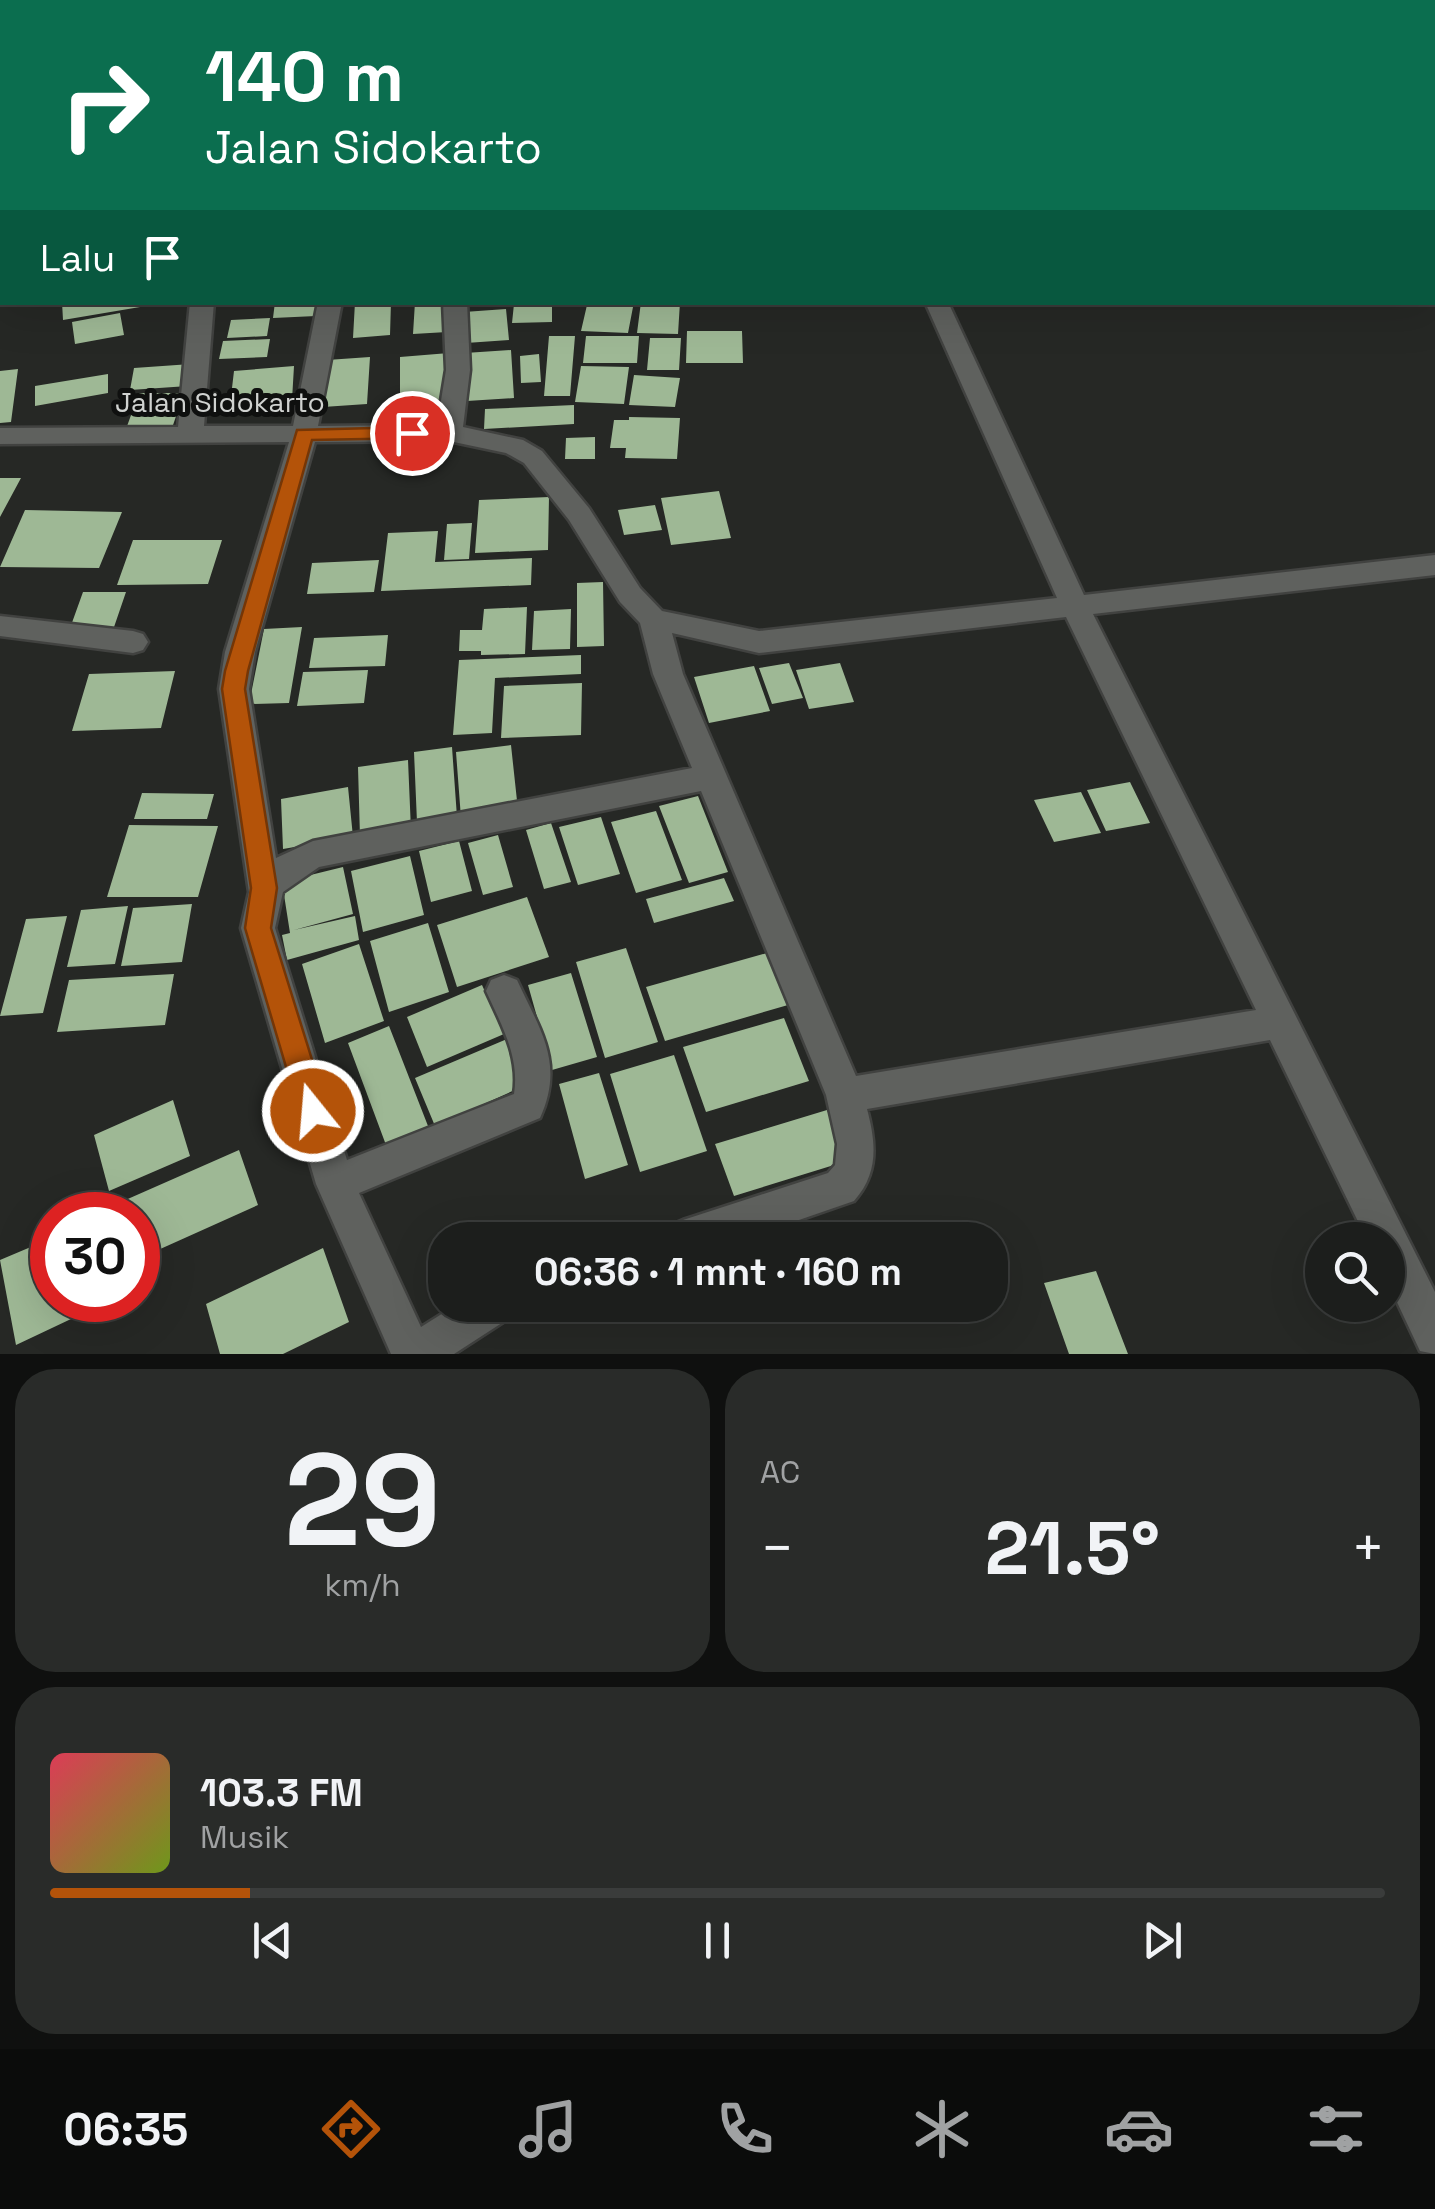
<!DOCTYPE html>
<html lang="id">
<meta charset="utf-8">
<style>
body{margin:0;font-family:"Space Grotesk",sans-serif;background:#292b29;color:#f1f3f6;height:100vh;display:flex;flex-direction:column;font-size:38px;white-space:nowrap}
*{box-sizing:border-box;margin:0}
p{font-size:32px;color:#a0a2a3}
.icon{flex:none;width:55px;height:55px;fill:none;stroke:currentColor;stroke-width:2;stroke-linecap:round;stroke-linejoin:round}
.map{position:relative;height:1354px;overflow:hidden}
.details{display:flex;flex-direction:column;gap:15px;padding:15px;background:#0f100f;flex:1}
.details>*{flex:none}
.top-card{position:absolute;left:0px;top:0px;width:1435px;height:305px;box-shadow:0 10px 40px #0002,0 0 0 2px #3a3c3b;background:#0b6e4f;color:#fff;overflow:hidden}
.fabs{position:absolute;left:1305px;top:1222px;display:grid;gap:20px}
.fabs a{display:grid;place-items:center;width:100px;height:100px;border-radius:50%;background:#1c1e1c;box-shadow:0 10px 40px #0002,0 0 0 2px #3a3c3b;font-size:50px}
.speed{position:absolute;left:30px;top:1192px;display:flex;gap:20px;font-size:50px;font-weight:700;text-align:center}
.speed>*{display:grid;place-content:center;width:130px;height:130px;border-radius:50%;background:#1c1e1c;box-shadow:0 10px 40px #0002,0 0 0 2px #3a3c3b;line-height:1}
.speed .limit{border:15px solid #d22;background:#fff;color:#111}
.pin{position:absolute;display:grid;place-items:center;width:85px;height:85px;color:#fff;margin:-42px;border:5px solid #fff;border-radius:50%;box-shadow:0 2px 10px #0007}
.me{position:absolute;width:110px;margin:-55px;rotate:343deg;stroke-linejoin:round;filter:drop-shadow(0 0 8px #0008)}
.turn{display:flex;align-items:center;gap:35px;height:210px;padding:0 40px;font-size:45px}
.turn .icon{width:130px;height:130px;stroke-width:2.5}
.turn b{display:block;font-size:70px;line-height:85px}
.then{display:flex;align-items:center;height:95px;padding:0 40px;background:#0003;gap:20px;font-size:38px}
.big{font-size:75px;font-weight:800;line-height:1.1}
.details .tile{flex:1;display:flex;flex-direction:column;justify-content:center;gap:15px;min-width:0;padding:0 35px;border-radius:40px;background:#292b29}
.details .dial{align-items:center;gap:0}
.dial b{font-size:130px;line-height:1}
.song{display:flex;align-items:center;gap:30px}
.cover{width:120px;height:120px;border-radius:15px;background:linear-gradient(135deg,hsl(350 70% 55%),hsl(80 70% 35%))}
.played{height:10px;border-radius:5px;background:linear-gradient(90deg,#b45309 15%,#3a3c3b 15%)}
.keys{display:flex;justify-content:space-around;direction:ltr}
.heat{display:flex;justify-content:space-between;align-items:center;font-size:55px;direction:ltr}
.details .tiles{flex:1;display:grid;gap:15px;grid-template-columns:1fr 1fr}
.tile:last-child{grid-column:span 2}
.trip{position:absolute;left:428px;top:1222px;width:580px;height:100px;border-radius:40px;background:#1c1e1c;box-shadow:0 10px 40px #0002,0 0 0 2px #3a3c3b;font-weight:800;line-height:100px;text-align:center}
.menu{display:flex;height:160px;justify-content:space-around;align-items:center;background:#0b0c0b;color:#a0a2a3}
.menu .icon{width:70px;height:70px}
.menu .active{color:#b45309}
.menu b{font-size:45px;color:#f1f3f6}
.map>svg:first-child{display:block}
.building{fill:#9eb895}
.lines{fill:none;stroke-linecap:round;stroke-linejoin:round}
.minor-casing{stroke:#414240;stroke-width:5}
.minor{fill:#5f615e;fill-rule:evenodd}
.route{fill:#b45309;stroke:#753606;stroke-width:2.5}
.labels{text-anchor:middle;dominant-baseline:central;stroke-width:10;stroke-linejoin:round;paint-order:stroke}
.street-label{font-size:28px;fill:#d0d2d0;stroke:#0f100f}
</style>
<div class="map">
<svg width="1435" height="1354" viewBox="0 0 1435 1354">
<rect width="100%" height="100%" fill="#262825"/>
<!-- building -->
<path class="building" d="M 62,302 L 146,302 L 146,306 L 63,320 Z
M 275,302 L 318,302 L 316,316 L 273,318 Z
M 355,302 L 391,302 L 390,335 L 353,338 Z
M 415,302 L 449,302 L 447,332 L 413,334 Z
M 641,302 L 680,302 L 678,334 L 637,333 Z
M 552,303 L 552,322 L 512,323 L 514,304 Z
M 587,305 L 633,307 L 628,333 L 581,331 Z
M 506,309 L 509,340 L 466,343 L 464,312 Z
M 120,313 L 124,335 L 75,344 L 72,322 Z
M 270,318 L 267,336 L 227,338 L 231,320 Z
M 687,331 L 742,331 L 743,363 L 686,363 Z
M 549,336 L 575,336 L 570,396 L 544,396 Z
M 586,336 L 639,336 L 637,363 L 583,363 Z
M 650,338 L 681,338 L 679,370 L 647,370 Z
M 270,339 L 267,357 L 219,359 L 223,341 Z
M 511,350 L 514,398 L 467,401 L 465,353 Z
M 449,353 L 451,408 L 400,412 L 400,357 Z
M 539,354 L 541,382 L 521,383 L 520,356 Z
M 370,357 L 367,404 L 323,407 L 327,360 Z
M 191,364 L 188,386 L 130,390 L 134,368 Z
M 294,366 L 292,400 L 230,405 L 234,371 Z
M 581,366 L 629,367 L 624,404 L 575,402 Z
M 18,369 L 11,422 L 0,423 L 0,371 Z
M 108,374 L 108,393 L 35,406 L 35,386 Z
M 634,375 L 680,378 L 675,407 L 629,405 Z
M 139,393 L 184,393 L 172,428 L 126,429 Z
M 574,405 L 574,424 L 484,429 L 485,409 Z
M 629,417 L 680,418 L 677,459 L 625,458 L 626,448 L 610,448 L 614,420 L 629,420 Z
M 595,437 L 595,459 L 565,459 L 566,438 Z
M 0,478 L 21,478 L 0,517 Z
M 719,491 L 731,538 L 671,545 L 661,498 Z
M 549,497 L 548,550 L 475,553 L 479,500 Z
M 655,505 L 662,530 L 624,535 L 618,510 Z
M 25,510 L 122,512 L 99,568 L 0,567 Z
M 472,523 L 469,559 L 444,560 L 447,524 Z
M 438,531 L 435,562 L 532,558 L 531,585 L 381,591 L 388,533 Z
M 133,540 L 222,540 L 208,584 L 117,585 Z
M 379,560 L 374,592 L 307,594 L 312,563 Z
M 603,582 L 604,646 L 577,647 L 577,583 Z
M 83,592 L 126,592 L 113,630 L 69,631 Z
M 527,607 L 525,654 L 481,655 L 481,651 L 459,651 L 460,630 L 482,630 L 484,609 Z
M 571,609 L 570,649 L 532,650 L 534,611 Z
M 302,627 L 289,703 L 249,704 L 264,629 Z
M 388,635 L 385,666 L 309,668 L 314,638 Z
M 581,655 L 581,674 L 495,678 L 492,733 L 453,735 L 459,660 Z
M 789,663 L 803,698 L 772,704 L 759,668 Z
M 840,663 L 854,702 L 809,709 L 796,670 Z
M 754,666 L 770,711 L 709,723 L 694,677 Z
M 368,670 L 364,703 L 297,706 L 303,672 Z
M 175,671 L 161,728 L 72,731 L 89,674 Z
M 582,683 L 581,735 L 501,738 L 504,686 Z
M 511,745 L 518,810 L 461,818 L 456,752 Z
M 452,747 L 457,817 L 417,822 L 414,752 Z
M 408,760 L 411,830 L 360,837 L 358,767 Z
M 1130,782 L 1150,823 L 1106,831 L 1087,790 Z
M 348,787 L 353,837 L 283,849 L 281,799 Z
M 1081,792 L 1101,833 L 1054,842 L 1034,800 Z
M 142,793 L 214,794 L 207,819 L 134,819 Z
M 698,796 L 728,872 L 689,883 L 659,806 Z
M 656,811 L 682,880 L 636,893 L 611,822 Z
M 601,817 L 620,874 L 578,885 L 559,827 Z
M 551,823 L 571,882 L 544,889 L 526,830 Z
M 129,825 L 218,826 L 198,897 L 107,897 Z
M 498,835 L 513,887 L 483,895 L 468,843 Z
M 459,841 L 472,891 L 431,902 L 419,851 Z
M 410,856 L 424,915 L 363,932 L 351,871 Z
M 343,867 L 353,914 L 294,930 L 355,916 L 359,940 L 287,960 L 282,935 L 290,933 L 282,882 Z
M 724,878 L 734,901 L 654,923 L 646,899 Z
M 527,897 L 549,957 L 457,987 L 437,925 Z
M 192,904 L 182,962 L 121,966 L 133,908 Z
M 128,906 L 115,964 L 67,967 L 81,910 Z
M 67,916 L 43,1013 L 0,1016 L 26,919 Z
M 428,923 L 449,992 L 389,1012 L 370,941 Z
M 359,944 L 384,1021 L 325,1043 L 302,964 Z
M 626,948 L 658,1042 L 605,1058 L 576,962 Z
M 767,953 L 788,1005 L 665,1041 L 646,987 Z
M 571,973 L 597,1057 L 552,1070 L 528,985 Z
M 174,974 L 165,1025 L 57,1032 L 69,980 Z
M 482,985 L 504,1034 L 427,1067 L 407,1017 Z
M 784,1018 L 809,1081 L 706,1112 L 683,1047 Z
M 389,1026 L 428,1126 L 386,1145 L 348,1043 Z
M 507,1039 L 528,1084 L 435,1126 L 415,1078 Z
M 674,1055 L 707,1151 L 640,1172 L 610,1074 Z
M 599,1073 L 628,1165 L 585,1179 L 559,1084 Z
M 173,1100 L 190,1156 L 109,1191 L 94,1135 Z
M 827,1110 L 847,1161 L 734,1196 L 715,1144 Z
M 239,1150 L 258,1205 L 138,1259 L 138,1215 L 107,1215 L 105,1209 Z
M 52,1238 L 52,1300 L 67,1300 L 71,1319 L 16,1345 L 0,1260 Z
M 323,1248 L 349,1322 L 283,1354 L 220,1354 L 206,1304 Z
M 1096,1271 L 1128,1354 L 1069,1354 L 1044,1283 Z"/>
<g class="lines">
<defs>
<path id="minor" d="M 789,0 L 807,0 L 808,2 L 790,2 Z
M 190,302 L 214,302 L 204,426 L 293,426 L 318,302 L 342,302 L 318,426 L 437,425 L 446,370 L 443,302 L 467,302 L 470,370 L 463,427 L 523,440 L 542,451 L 589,508 L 640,588 L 662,611 L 759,631 L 1057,598 L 925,302 L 948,302 L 1084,595 L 1435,555 L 1435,575 L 1093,614 L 1435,1292 L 1435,1354 L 1420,1351 L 1388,1283 L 1388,1240 L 1367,1240 L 1270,1040 L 867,1109 C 876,1143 879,1173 854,1201 L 741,1240 L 663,1240 L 669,1226 L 683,1220 L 828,1173 L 835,1165 L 837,1144 L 826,1095 L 701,791 L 319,867 L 283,892 L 275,928 L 347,1160 L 514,1094 C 520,1057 501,1024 486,991 L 491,980 L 504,975 L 517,980 C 540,1030 565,1063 540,1118 L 359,1193 L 421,1327 L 456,1305 L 515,1305 L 508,1319 L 454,1354 L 391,1354 L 316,1184 L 241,928 L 249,892 L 219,689 L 225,652 L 289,442 L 0,444 L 0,428 L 178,427 ZM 449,441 L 506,453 L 524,463 L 569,520 L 620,602 L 640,623 L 653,674 L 692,768 L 313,841 L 276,858 L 249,689 L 255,652 L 315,442 ZM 1066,617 L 1256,1010 L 856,1076 L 683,674 L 672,633 L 759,653 Z
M 0,616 L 133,631 L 143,634 L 148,642 L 143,650 L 133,653 L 0,636 Z"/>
</defs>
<!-- minor casing -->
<use href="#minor" class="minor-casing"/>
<!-- minor -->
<use href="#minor" class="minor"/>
</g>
<!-- route -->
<path class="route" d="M 412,427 L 419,429 L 419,438 L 312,440 L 248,671 L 245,689 L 277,888 L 271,928 L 328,1111 L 323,1120 L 313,1124 L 303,1120 L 299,1111 L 245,928 L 251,888 L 222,689 L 225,671 L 297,430 Z"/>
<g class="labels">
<!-- street labels -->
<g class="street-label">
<text x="220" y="402">Jalan Sidokarto</text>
</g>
</g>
</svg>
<div class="fabs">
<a><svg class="icon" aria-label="search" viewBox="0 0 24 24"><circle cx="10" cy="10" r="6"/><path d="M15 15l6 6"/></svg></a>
</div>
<div class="speed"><div class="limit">30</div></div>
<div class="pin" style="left:412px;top:433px;background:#d93025"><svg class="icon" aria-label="arrive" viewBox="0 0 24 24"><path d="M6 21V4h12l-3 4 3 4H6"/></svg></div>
<svg class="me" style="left:313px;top:1111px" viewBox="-20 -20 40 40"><circle r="17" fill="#b45309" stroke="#fff" stroke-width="3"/><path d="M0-11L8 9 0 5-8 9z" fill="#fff"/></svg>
<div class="trip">06:36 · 1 mnt · 160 m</div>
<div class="top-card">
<div class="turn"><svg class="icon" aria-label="right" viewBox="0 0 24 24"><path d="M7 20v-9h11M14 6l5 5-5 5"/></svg><div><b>140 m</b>Jalan Sidokarto</div></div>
<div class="then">Lalu<svg class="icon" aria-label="arrive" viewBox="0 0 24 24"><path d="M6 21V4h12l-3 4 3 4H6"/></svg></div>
</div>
</div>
<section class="details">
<div class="tiles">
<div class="tile dial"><b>29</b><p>km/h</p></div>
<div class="tile"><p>AC</p>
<div class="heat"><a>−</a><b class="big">21.5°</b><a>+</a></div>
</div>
<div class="tile">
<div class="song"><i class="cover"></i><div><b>103.3 FM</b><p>Musik</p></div></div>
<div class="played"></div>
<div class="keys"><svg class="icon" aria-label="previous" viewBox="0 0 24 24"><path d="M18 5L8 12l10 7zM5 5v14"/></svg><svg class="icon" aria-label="pause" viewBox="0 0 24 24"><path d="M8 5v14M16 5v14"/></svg><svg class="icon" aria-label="next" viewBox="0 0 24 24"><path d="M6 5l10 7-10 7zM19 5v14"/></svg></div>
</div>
</div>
</section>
<nav class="menu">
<b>06:35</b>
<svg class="icon active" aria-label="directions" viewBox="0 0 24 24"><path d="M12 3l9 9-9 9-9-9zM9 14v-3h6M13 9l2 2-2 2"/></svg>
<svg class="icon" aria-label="music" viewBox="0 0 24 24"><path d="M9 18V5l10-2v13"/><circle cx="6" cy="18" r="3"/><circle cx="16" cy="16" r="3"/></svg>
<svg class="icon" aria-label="phone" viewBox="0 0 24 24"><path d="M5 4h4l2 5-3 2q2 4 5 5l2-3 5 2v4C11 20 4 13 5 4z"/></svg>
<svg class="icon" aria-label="climate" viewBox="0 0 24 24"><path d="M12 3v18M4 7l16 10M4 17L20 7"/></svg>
<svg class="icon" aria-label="car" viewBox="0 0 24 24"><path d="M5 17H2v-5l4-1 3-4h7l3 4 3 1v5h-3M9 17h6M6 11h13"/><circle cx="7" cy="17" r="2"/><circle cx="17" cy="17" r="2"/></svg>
<svg class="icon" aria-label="filters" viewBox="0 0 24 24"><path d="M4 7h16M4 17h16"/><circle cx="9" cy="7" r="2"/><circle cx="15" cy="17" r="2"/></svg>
</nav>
